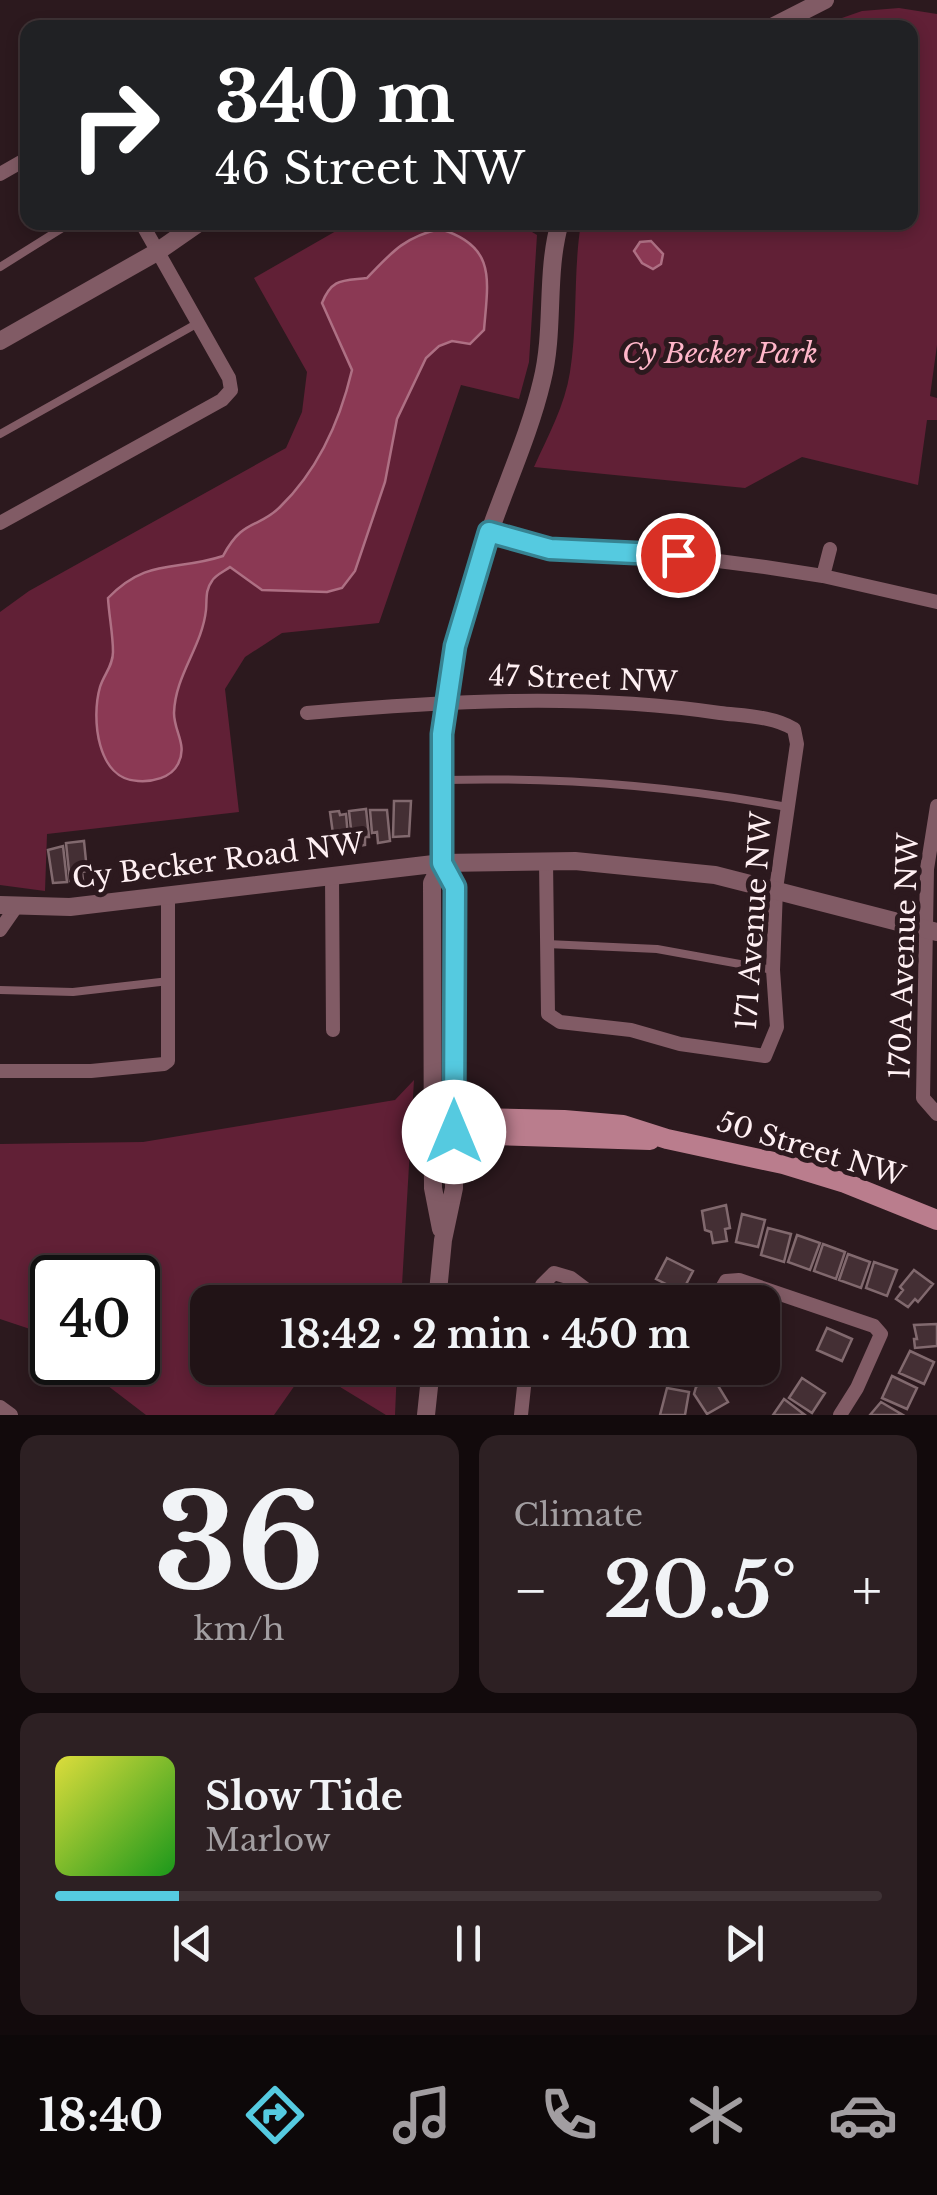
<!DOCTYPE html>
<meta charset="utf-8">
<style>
body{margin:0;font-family:"Libre Baskerville",serif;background:#2d2023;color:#f1f3f6;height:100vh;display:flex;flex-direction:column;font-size:38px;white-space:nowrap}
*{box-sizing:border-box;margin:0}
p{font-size:32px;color:#a29ea1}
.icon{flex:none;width:55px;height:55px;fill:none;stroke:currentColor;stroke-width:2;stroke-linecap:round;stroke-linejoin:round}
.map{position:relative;height:1415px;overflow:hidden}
.panel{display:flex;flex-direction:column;gap:20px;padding:20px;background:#120a0c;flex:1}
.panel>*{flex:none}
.hud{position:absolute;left:20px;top:20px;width:898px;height:210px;border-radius:20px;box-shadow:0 5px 15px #0003,0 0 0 2px #3e3235;background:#202124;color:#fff;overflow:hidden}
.speed{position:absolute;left:30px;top:1255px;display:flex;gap:20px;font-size:50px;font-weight:700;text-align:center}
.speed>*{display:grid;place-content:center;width:130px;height:130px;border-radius:50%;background:#211316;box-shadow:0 5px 15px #0003,0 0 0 2px #3e3235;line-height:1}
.speed .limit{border:5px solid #111;border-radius:15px;background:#fff;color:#111}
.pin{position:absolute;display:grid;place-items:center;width:85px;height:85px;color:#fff;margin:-42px;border:5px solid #fff;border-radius:50%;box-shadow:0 2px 10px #0007}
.me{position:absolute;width:110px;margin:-55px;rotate:0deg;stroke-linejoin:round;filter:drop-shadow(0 0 8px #0008)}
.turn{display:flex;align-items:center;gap:35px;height:210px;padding:0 30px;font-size:45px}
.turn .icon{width:130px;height:130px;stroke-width:2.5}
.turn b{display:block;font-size:70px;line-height:85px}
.big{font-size:75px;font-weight:700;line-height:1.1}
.panel .tile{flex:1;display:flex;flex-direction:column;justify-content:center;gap:15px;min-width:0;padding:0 35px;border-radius:20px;background:#2d2023}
.panel .dial{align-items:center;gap:0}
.dial b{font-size:130px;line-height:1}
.song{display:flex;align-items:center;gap:30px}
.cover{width:120px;height:120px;border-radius:15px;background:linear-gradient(135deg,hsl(60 70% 55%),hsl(120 70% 35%))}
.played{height:10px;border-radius:5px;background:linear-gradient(90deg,#55cae0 15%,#3e3235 15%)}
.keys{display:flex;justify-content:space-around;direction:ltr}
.heat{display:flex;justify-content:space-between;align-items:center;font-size:55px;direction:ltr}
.panel .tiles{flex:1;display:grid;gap:20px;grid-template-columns:1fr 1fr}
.tile:last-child{grid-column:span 2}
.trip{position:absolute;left:190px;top:1285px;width:590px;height:100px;border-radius:20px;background:#211316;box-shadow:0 5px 15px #0003,0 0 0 2px #3e3235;font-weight:700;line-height:100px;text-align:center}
.tabs{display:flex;height:160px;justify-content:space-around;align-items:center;background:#0d0809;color:#a29ea1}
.tabs .icon{width:70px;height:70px}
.tabs .current{color:#55cae0}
.tabs b{font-size:45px;color:#f1f3f6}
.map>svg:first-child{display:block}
.green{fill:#612036}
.water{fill:#8b3954;stroke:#ae7084;stroke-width:2.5}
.building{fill:#442f34;stroke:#81696e;stroke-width:2.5}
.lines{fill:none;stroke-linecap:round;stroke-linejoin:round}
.service{stroke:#815b65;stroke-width:8}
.minor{stroke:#815b65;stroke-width:14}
.tertiary{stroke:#815b65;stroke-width:18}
.secondary{stroke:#ba7d8d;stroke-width:20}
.route-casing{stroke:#378392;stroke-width:25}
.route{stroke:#55cae0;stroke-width:18}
.labels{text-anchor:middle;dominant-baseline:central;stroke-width:10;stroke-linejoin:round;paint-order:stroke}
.park-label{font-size:28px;font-style:italic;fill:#ffb6c9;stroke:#2c191e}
.street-label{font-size:28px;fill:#fff0f3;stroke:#2c191e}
</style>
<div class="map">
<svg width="937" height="1415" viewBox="0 0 937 1415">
<rect width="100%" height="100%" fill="#2c191e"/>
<!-- green -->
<path class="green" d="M 899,8 L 937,14 L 937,345 L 930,396 L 937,398 L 937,420 L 927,420 L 918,485 L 802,457 L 745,488 L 534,467 C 548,436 565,405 570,372 C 578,322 573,272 581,223 L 910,222 L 910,28 L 816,27 L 862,11 Z
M 350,223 L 517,223 L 537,235 L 529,362 L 519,399 L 461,385 L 379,623 L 282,633 L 245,657 L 225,689 L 239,812 L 47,834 L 45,891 L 0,885 L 0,612 L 29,591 L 286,448 L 302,412 L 307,372 L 254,278 Z
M 414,1080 L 401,1302 L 208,1302 L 208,1368 L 307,1368 L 274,1415 L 146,1415 L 78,1363 L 138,1362 L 138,1278 L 52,1278 L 52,1343 L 39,1332 L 0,1319 L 0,1144 L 143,1142 L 395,1100 Z
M 309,1368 L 397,1368 L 395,1415 L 386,1415 Z"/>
<!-- water -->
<path class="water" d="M 440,229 C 497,246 488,280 484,330 L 470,344 L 452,341 L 439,346 L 426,358 L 397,419 L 385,482 L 355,571 L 342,588 L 327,592 L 262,590 L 230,567 C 225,571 215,575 212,581 C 205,590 207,600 206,610 C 202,647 175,675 174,713 C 174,732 188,745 178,764 C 171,778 152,782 138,781 C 97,780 91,718 100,687 C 104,674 113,666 113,652 C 113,634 109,616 108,598 C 148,557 175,572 223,556 C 243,518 258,529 280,507 C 318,470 340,421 352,370 L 322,303 C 332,278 342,281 367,278 C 391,253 404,237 440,229 Z
M 651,241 L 663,254 L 661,264 L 653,269 L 642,263 L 634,251 L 640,242 Z"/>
<!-- building -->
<path class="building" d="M 394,801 L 411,801 L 409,836 L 393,837 Z
M 366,809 L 369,837 L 365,837 L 365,845 L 353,847 L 349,811 Z
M 370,810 L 387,810 L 390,841 L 378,843 L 377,832 L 372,833 Z
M 339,811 L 340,815 L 346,814 L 349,848 L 337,849 L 334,841 L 330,812 Z
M 84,841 L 87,871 L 82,872 L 83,880 L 70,881 L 66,843 Z
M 63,846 L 67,882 L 53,883 L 48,850 Z
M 726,1205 L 730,1228 L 725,1229 L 727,1241 L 713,1243 L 711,1232 L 705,1230 L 702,1211 Z
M 742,1214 L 765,1220 L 758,1247 L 736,1242 Z
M 768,1228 L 791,1234 L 784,1262 L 761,1255 Z
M 797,1235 L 820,1243 L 810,1270 L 788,1262 Z
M 823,1244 L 845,1252 L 836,1279 L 814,1271 Z
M 848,1254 L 870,1262 L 861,1288 L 839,1280 Z
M 667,1258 L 693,1271 L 682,1292 L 656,1279 Z
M 874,1262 L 897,1270 L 887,1296 L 866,1288 Z
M 914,1270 L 933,1284 L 918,1302 L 915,1299 L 908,1307 L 896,1299 L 903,1290 L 900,1287 Z
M 662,1287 L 687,1300 L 686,1302 L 654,1302 Z
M 762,1308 L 772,1313 L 762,1332 Z
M 937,1324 L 937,1346 L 915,1348 L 914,1339 L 917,1339 L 914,1325 Z
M 827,1328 L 852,1339 L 842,1361 L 817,1350 Z
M 910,1351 L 934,1362 L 924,1384 L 899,1373 Z
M 614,1368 L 638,1368 L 627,1382 L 611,1371 Z
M 892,1376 L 917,1388 L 907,1409 L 882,1398 Z
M 802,1378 L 825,1393 L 812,1413 L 789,1398 Z
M 710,1379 L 714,1379 L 728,1402 L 707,1414 L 694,1394 L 696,1387 Z
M 667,1388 L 689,1392 L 685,1415 L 660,1415 Z
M 784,1399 L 805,1415 L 773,1415 Z
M 881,1402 L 903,1415 L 870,1415 Z"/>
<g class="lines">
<!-- service -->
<path class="service" d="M 0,267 L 72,222
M 0,434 L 198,323
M 443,780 C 559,777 673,786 787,807
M 547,944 L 657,949 L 773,970
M 0,990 L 73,992 L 169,981"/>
<!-- minor -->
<path class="minor" d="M 0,174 L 28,158
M 0,523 L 222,400 L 231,390 L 229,378 L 141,222
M 489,532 L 550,549 L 648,552 L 765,567 L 823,576 L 937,602
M 823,576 L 830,549
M 307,713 C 446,701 582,693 720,713 C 744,716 773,716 794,729 L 797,744 L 776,889 L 773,970 L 777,1027 L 765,1056 L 680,1044 L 631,1030 L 560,1022 L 548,1014 L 546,861
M 937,806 L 927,869 L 923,1098 L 937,1114
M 332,875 L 333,1030
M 0,930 L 16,907
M 0,1071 L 91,1071 L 164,1064 L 168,1061 L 168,895
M 537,1302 L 542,1285 L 554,1273 L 571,1278 L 603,1302
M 714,1302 L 726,1281 L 739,1280 L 874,1326 L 881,1334 L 857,1388 L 840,1415
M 0,1407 L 11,1415
M 521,1415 L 526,1368"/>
<!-- tertiary -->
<path class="tertiary" d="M 770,28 L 825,0
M 0,341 L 157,252 L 200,222
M 0,905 L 70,907 L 442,863 L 575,861 L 715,875 L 937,932
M 441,1229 L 433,1188 L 432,883 L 442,863
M 437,1302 L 443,1240 L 454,1188 L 455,887 C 437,854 442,828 442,791 C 442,700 460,617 490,531 C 507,482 530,432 542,381 C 555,329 545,274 560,222
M 426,1415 L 431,1368"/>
<!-- secondary -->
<path class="secondary" d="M 434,1117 L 564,1120 L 623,1125 L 667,1139 L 783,1164 L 845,1183 L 937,1220
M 433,1133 L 650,1140"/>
</g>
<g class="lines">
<defs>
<path id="route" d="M 454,1132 L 455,887 L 442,863 L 442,734 L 455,646 L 489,532 L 550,549 L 678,555"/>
</defs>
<!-- route casing -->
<use href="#route" class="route-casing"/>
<!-- route -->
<use href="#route" class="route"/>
</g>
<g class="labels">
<!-- park labels -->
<g class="park-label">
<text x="720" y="353">Cy Becker Park</text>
</g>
<!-- street labels -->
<g class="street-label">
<text transform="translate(583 679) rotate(2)">47 Street NW</text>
<text transform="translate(218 861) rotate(-7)">Cy Becker Road NW</text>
<text transform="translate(754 921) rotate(-86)">171 Avenue NW</text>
<text transform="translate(904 956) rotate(-88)">170A Avenue NW</text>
<text transform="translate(811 1149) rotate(17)">50 Street NW</text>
</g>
</g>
</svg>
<div class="speed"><div class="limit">40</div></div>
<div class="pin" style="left:678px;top:555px;background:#d93025"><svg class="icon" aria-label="arrive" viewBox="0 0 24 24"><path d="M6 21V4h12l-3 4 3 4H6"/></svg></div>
<svg class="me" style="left:454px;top:1132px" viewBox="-20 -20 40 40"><circle r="19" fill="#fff"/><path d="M0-13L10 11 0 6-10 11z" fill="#55cae0"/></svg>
<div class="trip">18:42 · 2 min · 450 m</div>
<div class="hud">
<div class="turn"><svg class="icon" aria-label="right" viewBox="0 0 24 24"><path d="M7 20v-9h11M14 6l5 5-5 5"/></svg><div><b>340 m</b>46 Street NW</div></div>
</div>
</div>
<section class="panel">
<div class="tiles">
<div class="tile dial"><b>36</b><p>km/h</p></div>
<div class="tile"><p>Climate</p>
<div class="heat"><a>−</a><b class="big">20.5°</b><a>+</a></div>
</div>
<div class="tile">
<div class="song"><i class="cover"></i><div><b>Slow Tide</b><p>Marlow</p></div></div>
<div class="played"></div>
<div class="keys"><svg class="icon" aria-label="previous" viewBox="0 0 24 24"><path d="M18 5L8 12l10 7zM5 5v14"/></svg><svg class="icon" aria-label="pause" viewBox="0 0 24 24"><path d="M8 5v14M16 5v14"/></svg><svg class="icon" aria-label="next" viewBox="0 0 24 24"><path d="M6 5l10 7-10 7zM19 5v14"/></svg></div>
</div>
</div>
</section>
<nav class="tabs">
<b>18:40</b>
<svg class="icon current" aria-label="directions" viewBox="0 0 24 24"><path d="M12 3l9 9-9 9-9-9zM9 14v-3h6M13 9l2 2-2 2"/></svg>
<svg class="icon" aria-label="music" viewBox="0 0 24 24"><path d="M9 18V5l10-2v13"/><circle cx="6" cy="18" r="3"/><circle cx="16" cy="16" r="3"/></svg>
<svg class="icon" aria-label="phone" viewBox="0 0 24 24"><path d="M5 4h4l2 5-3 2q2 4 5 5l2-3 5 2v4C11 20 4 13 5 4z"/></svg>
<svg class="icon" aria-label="climate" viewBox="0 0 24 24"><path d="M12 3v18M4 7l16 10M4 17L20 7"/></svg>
<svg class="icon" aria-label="car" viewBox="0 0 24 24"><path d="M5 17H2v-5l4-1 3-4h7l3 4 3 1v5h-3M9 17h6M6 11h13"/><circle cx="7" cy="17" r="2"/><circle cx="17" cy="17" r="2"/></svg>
</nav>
